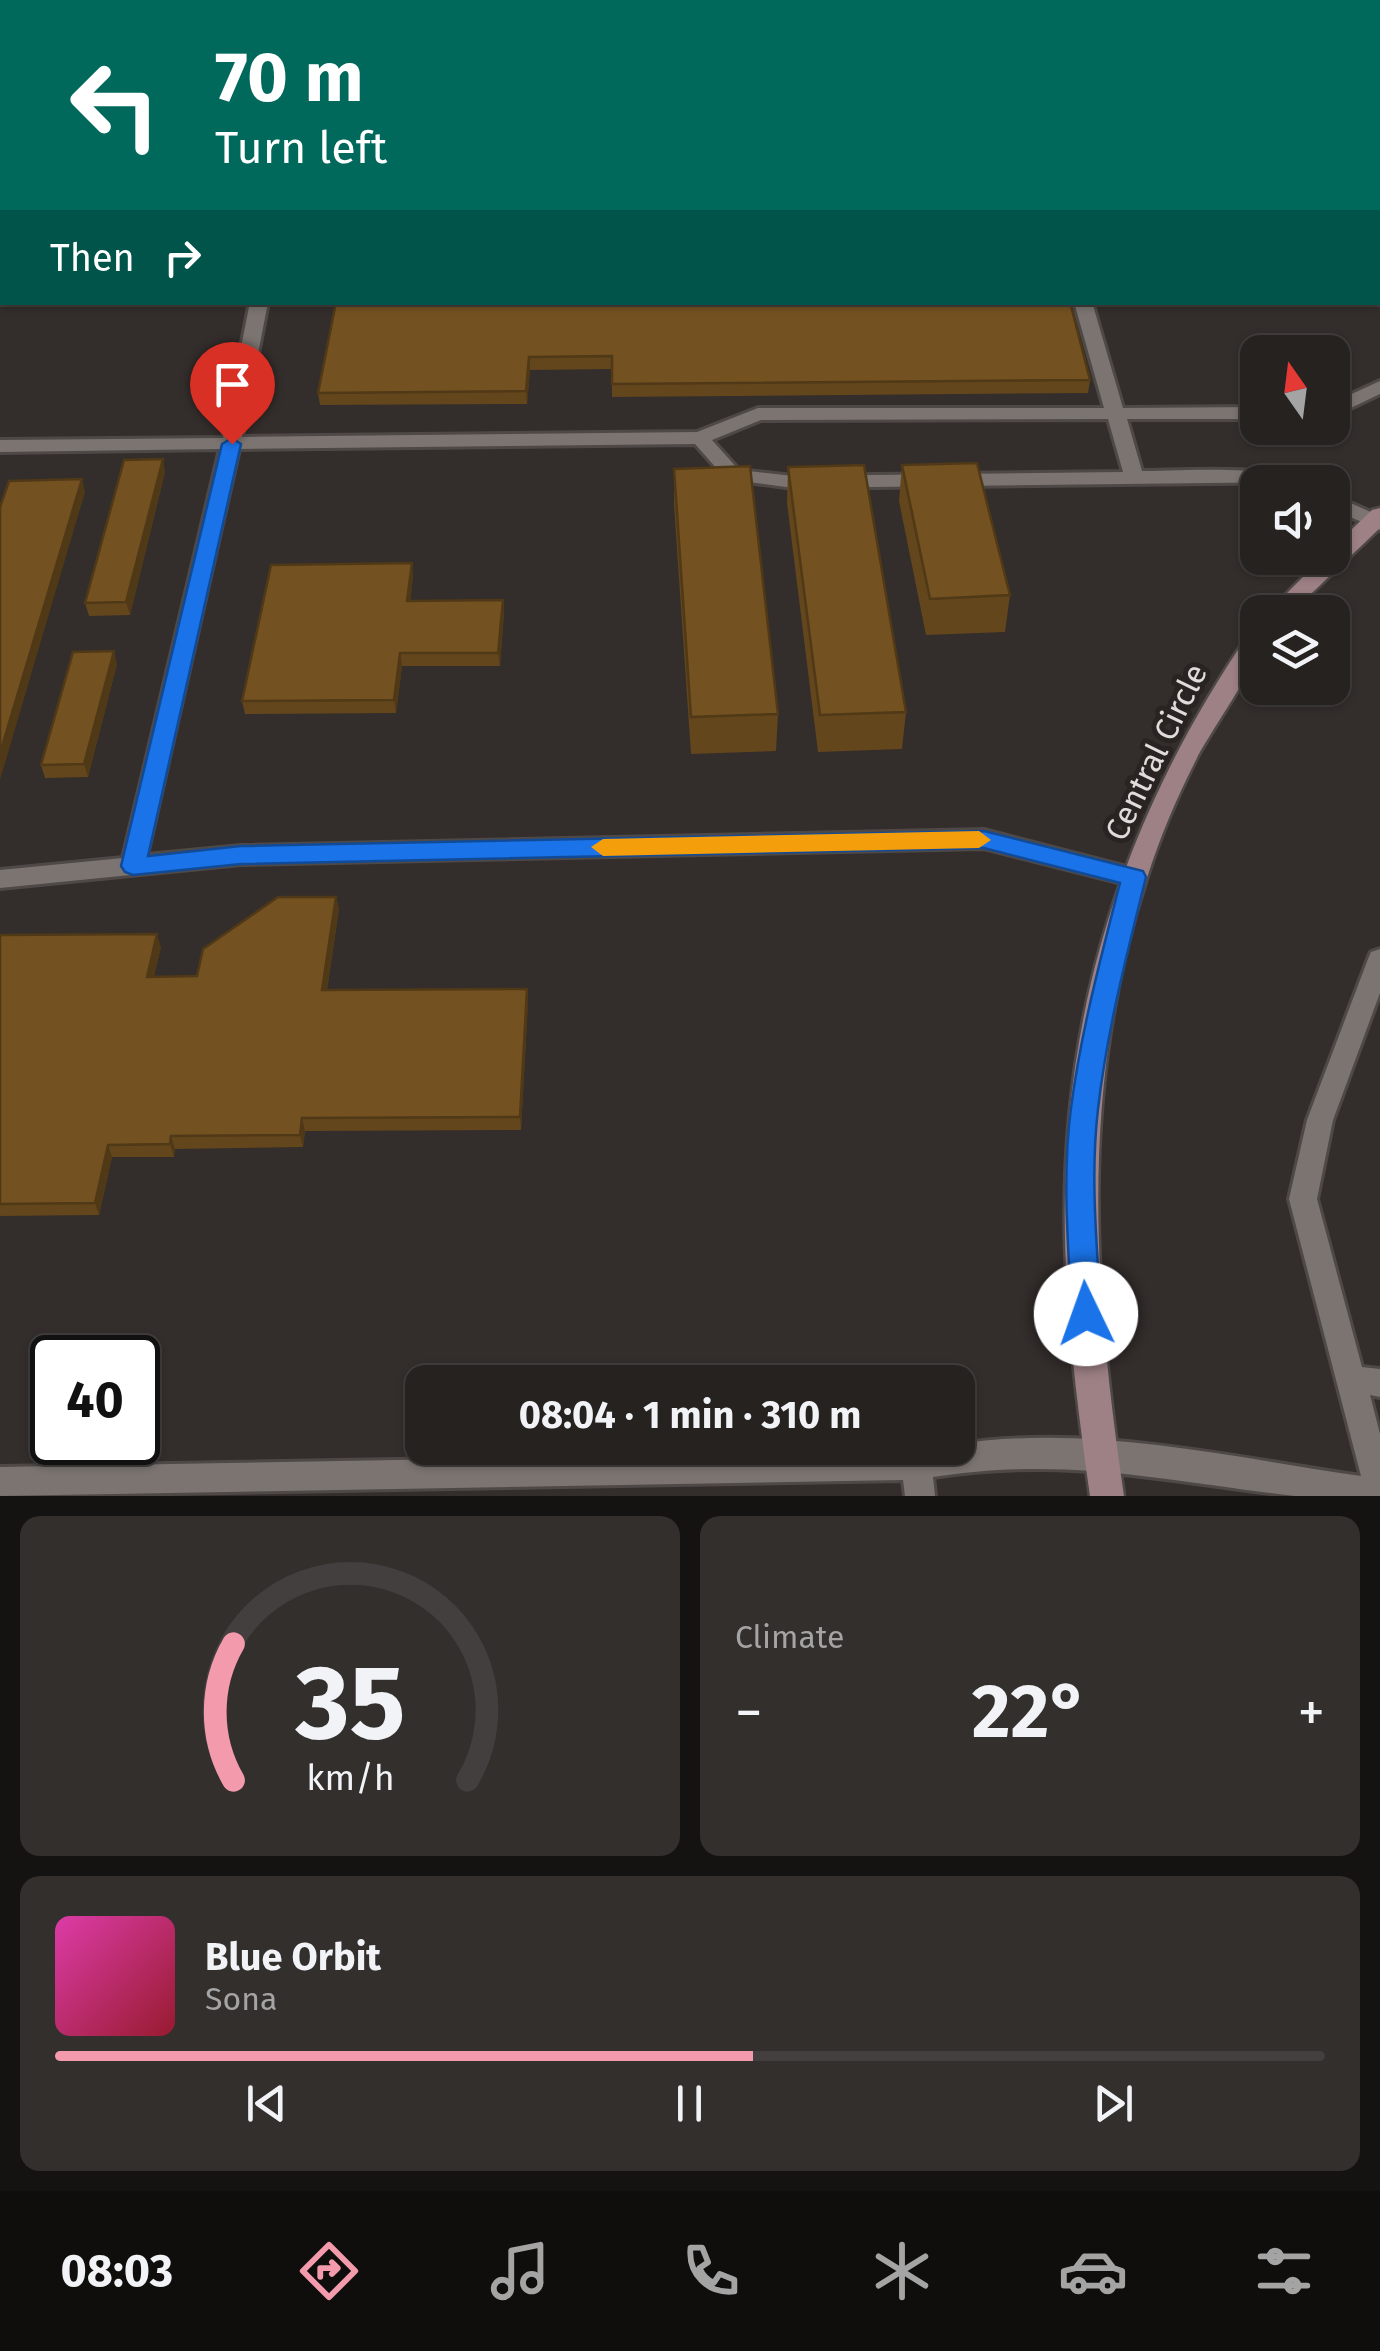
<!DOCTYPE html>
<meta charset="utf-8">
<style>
body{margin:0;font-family:"Fira Sans",sans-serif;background:#322f2d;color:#f1f3f6;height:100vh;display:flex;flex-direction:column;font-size:38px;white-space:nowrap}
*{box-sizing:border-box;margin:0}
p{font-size:32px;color:#a4a4a5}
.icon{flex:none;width:55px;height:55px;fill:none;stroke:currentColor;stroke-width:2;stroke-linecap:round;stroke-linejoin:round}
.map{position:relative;height:1496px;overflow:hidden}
.panel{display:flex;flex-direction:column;gap:20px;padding:20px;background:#151312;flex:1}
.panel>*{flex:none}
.banner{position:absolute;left:0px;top:0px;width:1380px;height:305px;box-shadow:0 2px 8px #0004,0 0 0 2px #423f3e;background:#00695c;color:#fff;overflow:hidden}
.needle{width:65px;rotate:346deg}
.fabs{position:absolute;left:1240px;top:335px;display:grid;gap:20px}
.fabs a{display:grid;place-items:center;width:110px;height:110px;border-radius:20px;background:#262220;box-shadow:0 2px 8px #0004,0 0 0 2px #423f3e;font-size:50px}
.speed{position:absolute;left:30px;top:1335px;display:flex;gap:20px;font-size:50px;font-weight:700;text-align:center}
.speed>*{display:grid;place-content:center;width:130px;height:130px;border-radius:50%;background:#262220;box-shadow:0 2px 8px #0004,0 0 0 2px #423f3e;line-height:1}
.speed .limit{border:5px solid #111;border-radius:15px;background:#fff;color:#111}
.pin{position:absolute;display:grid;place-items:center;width:85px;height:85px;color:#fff;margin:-102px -42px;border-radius:50% 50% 50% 0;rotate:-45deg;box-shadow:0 0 10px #0007}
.pin .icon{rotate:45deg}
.me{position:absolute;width:110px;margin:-55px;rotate:357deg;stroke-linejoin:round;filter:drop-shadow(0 0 8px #0008)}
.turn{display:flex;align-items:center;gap:35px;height:210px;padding:0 50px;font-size:45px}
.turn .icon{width:130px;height:130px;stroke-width:2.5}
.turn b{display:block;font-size:70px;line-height:85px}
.then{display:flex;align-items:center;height:95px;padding:0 50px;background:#0003;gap:20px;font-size:38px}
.big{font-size:75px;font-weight:700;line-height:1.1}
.panel .widget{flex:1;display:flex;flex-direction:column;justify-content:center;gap:15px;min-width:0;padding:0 35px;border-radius:20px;background:#322f2d}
.panel .dial{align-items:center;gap:0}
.dial svg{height:260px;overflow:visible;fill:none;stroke:#423f3e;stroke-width:7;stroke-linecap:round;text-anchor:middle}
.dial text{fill:#f1f3f6;stroke:none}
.song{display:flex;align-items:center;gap:30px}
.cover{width:120px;height:120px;border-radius:15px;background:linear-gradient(135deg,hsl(320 70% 55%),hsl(350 70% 35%))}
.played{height:10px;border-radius:5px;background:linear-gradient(90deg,#f39aac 55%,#423f3e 55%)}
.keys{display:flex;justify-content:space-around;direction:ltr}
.heat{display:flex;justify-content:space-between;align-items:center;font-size:55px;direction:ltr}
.panel .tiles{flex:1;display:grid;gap:20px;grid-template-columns:1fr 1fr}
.widget:last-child{grid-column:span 2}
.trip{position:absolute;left:405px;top:1365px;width:570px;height:100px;border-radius:20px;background:#262220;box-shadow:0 2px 8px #0004,0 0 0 2px #423f3e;font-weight:700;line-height:100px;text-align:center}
.dock{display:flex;height:160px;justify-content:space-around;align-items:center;background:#0f0e0d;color:#a4a4a5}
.dock .icon{width:70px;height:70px}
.dock .selected{color:#f39aac}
.dock b{font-size:45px;color:#f1f3f6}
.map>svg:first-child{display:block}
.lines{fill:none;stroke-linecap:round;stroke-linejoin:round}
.lane-casing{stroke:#4e4947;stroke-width:6}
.secondary-casing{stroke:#4e4947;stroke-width:5}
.lane{fill:#7b7470;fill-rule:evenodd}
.secondary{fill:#9e8185;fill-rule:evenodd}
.wall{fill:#63461c}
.shaded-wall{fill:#503917}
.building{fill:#735121;stroke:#503917;stroke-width:2.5}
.route{fill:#1a73e8;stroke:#114b97;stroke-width:2.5}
.slow{fill:#f59e0b}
.labels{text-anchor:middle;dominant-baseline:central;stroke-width:10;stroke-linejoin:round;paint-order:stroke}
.street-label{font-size:32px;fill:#e0dcdb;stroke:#292421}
</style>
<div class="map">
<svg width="1380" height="1496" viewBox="0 0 1380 1496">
<rect width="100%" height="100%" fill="#332d2b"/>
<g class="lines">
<defs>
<path id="lane" d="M 0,140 L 2,140 L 2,150 L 0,150 Z
M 1378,156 L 1380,157 L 1380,167 L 1378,166 Z
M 1378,219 L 1380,219 L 1380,230 L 1378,229 Z
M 250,302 L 268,302 L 242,437 L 697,432 L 758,408 L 1104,408 L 1074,302 L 1092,302 L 1123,408 L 1258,407 L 1258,419 L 1127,419 L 1142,471 C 1174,471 1277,464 1298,482 L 793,488 L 726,479 L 695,444 L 239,449 L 147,855 L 241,846 L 984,830 L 1142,871 L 1146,877 L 1142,883 L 1134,886 L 984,848 L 241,864 L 0,888 L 0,870 L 123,858 L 220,449 L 0,452 L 0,440 L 223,438 ZM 1108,419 L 1123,472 L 793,476 L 739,470 L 712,440 L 761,420 Z
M 1380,381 L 1380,394 L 1332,417 L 1332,403 Z
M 1332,495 L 1380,516 L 1380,530 L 1332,509 Z
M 1380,949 L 1380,993 L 1333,1120 L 1317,1199 L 1362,1367 L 1380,1369 L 1380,1397 L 1370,1395 L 1380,1434 L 1380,1496 C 1352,1496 1323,1496 1295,1496 C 1166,1481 1065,1456 933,1477 L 935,1496 L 905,1496 L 903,1480 L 0,1496 L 0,1467 L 916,1451 L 958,1448 L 958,1444 C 1091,1424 1229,1457 1361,1476 L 1289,1199 L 1307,1120 L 1368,959 L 1371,952 Z"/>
<path id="secondary" d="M 1380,508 L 1380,528 L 1292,612 L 1268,612 L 1322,558 L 1332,558 L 1332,548 L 1372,510 Z
M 1258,630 C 1258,637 1259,646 1258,653 C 1255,667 1207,738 1197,758 C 1177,797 1160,837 1147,878 C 1079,1085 1093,1285 1124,1496 L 1090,1496 C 1078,1411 1067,1325 1065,1239 C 1060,1014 1123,817 1250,632 Z"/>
</defs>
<!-- lane casing -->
<use href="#lane" class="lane-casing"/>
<!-- secondary casing -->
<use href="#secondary" class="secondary-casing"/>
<!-- lane -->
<use href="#lane" class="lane"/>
<!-- secondary -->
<use href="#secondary" class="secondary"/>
</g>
<!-- wall -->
<path class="wall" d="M 336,302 L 1090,380 L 1088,393 L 612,397 L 612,369 L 530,370 L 527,404 L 320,405 L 318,393 Z
M 902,465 L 1010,595 L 1005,632 L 926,635 L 899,501 Z
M 788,467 L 906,712 L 902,749 L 818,752 L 787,503 Z
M 674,469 L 778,714 L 776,751 L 691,754 L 674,505 Z
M 165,472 L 130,615 L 89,616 L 85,603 Z
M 413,576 L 410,601 L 503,600 L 504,613 L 500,666 L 402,666 L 396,713 L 245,714 L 242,701 Z
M 117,664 L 88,777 L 45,778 L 41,765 Z
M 336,897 L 339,909 L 327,990 L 527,989 L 528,1002 L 521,1130 L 305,1131 L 303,1147 L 175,1149 L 174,1157 L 112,1157 L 99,1215 L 0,1216 L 0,935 L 161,947 L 154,976 L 197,976 Z"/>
<!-- shaded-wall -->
<path class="shaded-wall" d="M 529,357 L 530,370 L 527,404 L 526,391 Z
M 163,459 L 165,472 L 130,615 L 126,602 Z
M 82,479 L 85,492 L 0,780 L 0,753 Z
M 412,563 L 413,576 L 409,614 L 407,601 Z
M 503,600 L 504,613 L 500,666 L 498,653 Z
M 114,651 L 117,664 L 88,777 L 84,764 Z
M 400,653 L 402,666 L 396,713 L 394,700 Z
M 336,897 L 339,909 L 325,1002 L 322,990 Z
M 157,934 L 161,947 L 151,989 L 147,977 Z
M 527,989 L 528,1002 L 521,1130 L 520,1117 Z
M 302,1118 L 305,1131 L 303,1147 L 300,1135 Z
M 171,1136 L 175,1149 L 174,1157 L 170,1144 Z
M 108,1145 L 112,1157 L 99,1215 L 95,1203 Z"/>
<!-- building -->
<path class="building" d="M 411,0 L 466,0 L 466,2 L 410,2 Z
M 494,0 L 550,0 L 550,2 L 494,2 Z
M 577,0 L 634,0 L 634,2 L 578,2 Z
M 661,0 L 717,0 L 718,2 L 661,2 Z
M 745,0 L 801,0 L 802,2 L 745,2 Z
M 336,302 L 1070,302 L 1090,380 L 612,384 L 612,356 L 529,357 L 526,391 L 318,393 Z
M 163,459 L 126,602 L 85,603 L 124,460 Z
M 977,463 L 1010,595 L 930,599 L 902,465 Z
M 864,465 L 906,712 L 820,715 L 788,467 Z
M 750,466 L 778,714 L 691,717 L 674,469 Z
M 82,479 L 0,753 L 0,507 L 9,481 Z
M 412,563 L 407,601 L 503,600 L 498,653 L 400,653 L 394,700 L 242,701 L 271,565 Z
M 114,651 L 84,764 L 41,765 L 73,652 Z
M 278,897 L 336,897 L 322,990 L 527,989 L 520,1117 L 302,1118 L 300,1135 L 171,1136 L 170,1144 L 108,1145 L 95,1203 L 0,1204 L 0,935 L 157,934 L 147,977 L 197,976 L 203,949 Z"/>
<!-- route -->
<path class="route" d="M 232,438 L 241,444 L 148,856 L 241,846 L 984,831 L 1143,871 L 1146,877 C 1127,954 1107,1030 1098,1109 C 1090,1177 1097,1246 1101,1314 L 1097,1324 L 1086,1328 L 1076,1324 L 1072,1314 C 1068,1246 1062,1176 1071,1108 C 1081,1031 1101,957 1120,883 L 984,848 L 241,864 L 133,875 L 125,872 L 121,866 L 222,444 Z"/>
<!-- slow -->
<path class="slow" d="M 979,831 L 991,840 L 979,848 L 603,856 L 591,847 L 603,839 Z"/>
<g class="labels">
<!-- street labels -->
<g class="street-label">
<text transform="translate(1156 752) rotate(-64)">Central Circle</text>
</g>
</g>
</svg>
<div class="fabs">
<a><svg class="needle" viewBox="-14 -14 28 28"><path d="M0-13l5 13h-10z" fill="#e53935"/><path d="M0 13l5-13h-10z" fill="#a4a4a5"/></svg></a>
<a><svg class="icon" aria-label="sound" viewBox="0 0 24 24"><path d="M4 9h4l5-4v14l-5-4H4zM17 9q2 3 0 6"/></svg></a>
<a><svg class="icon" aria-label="layers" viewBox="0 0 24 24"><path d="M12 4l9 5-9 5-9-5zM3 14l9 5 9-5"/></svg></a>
</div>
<div class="speed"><div class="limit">40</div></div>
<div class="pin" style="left:232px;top:444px;background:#d93025"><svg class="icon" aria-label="arrive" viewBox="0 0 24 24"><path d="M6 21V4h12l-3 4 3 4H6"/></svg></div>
<svg class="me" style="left:1086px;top:1314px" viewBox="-20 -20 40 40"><circle r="19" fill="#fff"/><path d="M0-13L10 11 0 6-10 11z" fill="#1a73e8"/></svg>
<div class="trip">08:04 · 1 min · 310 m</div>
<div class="banner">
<div class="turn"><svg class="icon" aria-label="left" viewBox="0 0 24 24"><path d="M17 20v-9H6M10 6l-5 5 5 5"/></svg><div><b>70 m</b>Turn left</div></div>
<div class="then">Then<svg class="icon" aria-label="right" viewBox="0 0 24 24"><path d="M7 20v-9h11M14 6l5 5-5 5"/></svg></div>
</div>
</div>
<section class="panel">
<div class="tiles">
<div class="widget dial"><svg viewBox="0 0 100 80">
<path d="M14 69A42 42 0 1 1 86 69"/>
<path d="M14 69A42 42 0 0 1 14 27" stroke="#f39aac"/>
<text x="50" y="56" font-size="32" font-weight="700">35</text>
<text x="50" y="72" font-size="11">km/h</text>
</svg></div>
<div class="widget"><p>Climate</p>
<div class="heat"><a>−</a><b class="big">22°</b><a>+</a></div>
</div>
<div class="widget">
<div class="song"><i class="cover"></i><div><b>Blue Orbit</b><p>Sona</p></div></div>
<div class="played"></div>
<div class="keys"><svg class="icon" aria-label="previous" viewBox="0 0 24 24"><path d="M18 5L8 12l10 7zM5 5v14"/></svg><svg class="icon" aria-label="pause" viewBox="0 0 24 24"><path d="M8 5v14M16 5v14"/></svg><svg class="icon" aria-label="next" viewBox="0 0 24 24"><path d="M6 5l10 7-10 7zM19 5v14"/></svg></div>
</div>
</div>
</section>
<nav class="dock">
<b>08:03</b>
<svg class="icon selected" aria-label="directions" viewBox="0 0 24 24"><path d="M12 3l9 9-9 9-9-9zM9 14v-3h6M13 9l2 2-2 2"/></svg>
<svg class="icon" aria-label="music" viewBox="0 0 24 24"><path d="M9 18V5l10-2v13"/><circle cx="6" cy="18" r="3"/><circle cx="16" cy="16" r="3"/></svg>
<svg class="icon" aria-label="phone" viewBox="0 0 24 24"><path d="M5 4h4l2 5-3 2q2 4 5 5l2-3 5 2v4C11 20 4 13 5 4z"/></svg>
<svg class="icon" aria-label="climate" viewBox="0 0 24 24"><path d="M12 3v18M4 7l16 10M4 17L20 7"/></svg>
<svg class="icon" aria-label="car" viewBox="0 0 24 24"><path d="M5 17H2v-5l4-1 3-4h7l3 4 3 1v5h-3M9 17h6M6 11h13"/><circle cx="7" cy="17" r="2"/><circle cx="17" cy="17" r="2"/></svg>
<svg class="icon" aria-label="filters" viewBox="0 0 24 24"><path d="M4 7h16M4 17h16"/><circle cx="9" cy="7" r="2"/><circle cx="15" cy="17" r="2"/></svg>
</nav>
